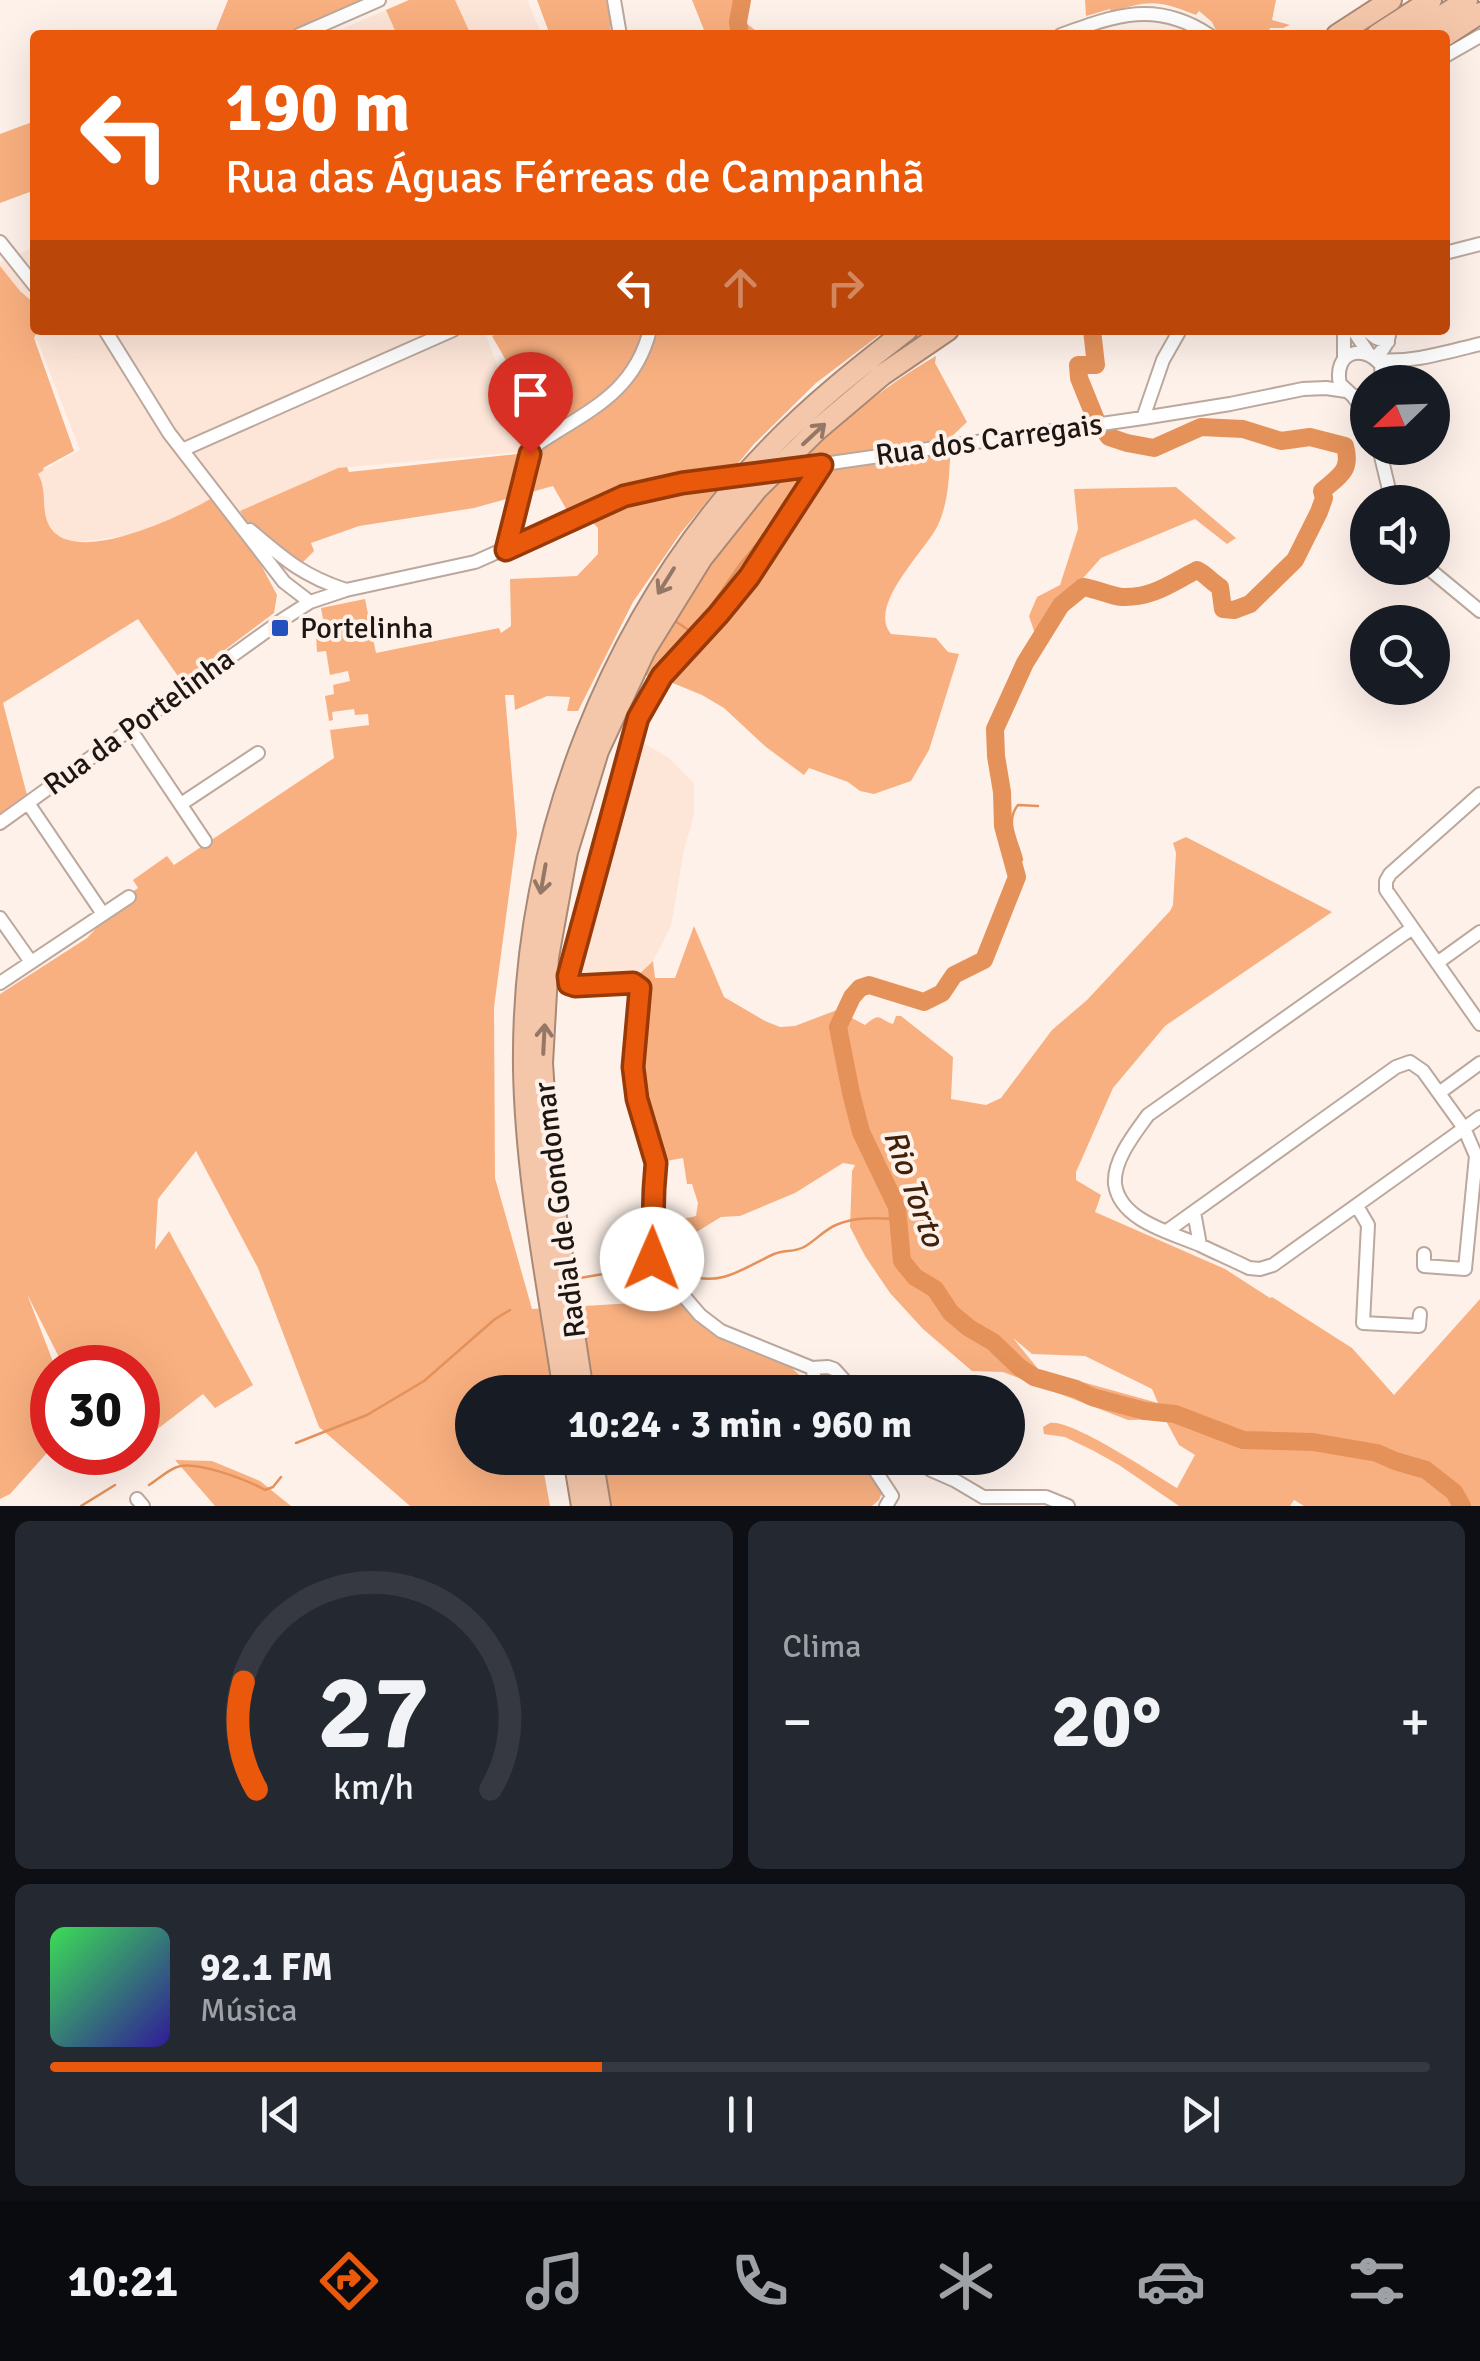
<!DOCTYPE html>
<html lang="pt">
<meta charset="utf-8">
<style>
body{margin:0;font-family:Signika,sans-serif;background:#242831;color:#f1f3f6;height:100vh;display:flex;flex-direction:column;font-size:38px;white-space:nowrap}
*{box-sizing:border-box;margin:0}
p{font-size:32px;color:#9ea1a6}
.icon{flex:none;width:55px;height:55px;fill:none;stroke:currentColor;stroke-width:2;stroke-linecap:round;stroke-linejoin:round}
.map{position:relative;height:1506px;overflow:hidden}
.sheet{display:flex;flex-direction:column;gap:15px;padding:15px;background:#0d0f14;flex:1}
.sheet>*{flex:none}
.banner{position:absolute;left:30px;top:30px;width:1420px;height:305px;border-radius:10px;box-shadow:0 10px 40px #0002;background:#ea580c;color:#fff;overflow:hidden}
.needle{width:65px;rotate:247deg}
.fabs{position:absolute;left:1350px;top:365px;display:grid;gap:20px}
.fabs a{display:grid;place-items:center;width:100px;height:100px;border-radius:50%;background:#171b24;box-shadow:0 10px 40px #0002;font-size:50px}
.speed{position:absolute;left:30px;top:1345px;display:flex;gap:20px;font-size:50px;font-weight:700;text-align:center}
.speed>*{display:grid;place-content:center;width:130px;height:130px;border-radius:50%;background:#171b24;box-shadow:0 10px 40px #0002;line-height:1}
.speed .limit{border:15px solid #d22;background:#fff;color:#111}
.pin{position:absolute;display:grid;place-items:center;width:85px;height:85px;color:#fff;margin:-102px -42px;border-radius:50% 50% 50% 0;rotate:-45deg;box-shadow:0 0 10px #0007}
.pin .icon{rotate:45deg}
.me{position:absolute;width:110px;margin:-55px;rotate:1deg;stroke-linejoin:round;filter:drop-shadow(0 0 8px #0008)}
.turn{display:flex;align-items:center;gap:35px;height:210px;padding:0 30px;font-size:45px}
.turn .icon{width:130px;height:130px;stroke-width:2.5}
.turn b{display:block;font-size:70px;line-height:85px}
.lanes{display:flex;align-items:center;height:95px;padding:0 30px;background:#0003;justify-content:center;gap:50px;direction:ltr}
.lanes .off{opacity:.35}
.big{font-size:75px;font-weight:800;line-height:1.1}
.sheet .tile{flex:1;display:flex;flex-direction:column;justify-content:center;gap:15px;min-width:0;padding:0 35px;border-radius:15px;background:#242831}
.sheet .dial{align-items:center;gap:0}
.dial svg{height:260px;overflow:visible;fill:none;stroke:#363941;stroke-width:7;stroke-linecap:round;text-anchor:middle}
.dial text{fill:#f1f3f6;stroke:none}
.song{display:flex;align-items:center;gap:30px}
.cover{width:120px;height:120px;border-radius:15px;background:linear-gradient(135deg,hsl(130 70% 55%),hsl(250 70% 35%))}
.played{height:10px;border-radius:5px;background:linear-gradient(90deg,#ea580c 40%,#363941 40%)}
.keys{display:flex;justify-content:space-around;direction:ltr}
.heat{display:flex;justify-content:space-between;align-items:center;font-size:55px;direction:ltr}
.sheet .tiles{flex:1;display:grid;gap:15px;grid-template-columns:1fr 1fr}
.tile:last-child{grid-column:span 2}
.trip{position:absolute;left:455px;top:1375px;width:570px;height:100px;border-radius:50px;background:#171b24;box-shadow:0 10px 40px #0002;font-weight:800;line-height:100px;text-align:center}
.menu{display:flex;height:160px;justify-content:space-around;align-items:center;background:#090b0e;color:#9ea1a6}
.menu .icon{width:70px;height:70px}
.menu .active{color:#ea580c}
.menu b{font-size:45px;color:#f1f3f6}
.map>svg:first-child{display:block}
.built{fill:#fde6d8}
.green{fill:#f9b080;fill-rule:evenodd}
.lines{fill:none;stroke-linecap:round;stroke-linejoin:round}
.stream{stroke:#e4915a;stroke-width:2.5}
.river{stroke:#e4915a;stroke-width:18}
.minor-casing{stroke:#bca89c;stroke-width:16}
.highway-casing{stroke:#a98975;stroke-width:24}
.minor{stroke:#fff;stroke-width:12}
.highway{stroke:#f5c7aa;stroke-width:20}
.minor-bridge-casing{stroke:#bca89c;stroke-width:16;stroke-linecap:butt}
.minor-bridge{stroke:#fff;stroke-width:12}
.oneway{stroke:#947766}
.route-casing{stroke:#983908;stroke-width:25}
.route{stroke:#ea580c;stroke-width:18}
.poi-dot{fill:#2251bf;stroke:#fef1ea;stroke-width:4}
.labels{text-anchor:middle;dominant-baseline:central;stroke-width:8;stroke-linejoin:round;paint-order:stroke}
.street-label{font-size:30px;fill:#1d1612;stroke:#fef1ea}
.poi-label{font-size:30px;fill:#1d1612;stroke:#fef1ea;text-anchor:start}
.water-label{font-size:32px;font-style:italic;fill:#412109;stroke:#fef1ea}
</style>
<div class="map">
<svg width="1480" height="1506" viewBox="0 0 1480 1506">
<rect width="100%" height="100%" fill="#fef1ea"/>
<!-- built -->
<path class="built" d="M 409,0 L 527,0 L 542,35 L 328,35 Z
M 35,243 L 35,330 L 484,330 L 499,370 L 516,397 L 545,426 L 538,430 L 520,452 L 338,468 L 240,511 L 213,510 L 143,533 L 87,541 L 69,541 L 56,534 L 48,523 L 34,476 L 80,450 L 37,340 L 0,349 L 0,262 L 32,248 L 31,245 Z
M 635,738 L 669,758 L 693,782 L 694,787 L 694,815 L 684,850 L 671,926 L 653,961 L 634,979 L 575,980 L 572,978 L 580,947 L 586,947 L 590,934 L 588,924 Z"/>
<!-- green -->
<path class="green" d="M 228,0 L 364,0 L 291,35 L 214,35 Z
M 409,0 L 455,0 L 471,35 L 397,35 L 386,10 Z
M 537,0 L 606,0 L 609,10 L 611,35 L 550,35 Z
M 692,0 L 740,0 L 738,17 L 759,33 L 771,35 L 706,35 Z
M 1085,0 L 1276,0 L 1272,20 L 1290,25 L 1283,28 L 1270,28 L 1268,35 L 1218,35 L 1212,22 L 1199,11 L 1196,15 C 1157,0 1150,0 1111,12 L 1110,9 L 1086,16 Z
M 35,121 L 35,190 L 0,203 L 0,134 Z
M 0,266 L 20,291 L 35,304 L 35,330 L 38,330 L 34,338 L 74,451 L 43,468 L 44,470 L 38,474 C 49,492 38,515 54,532 C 85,563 183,515 214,497 L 232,522 L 243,516 L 240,511 L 338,468 L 347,467 L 349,472 L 526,453 L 540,438 L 529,410 L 511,388 L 516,378 L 492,336 L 504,330 L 886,330 L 816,383 L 754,444 L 680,534 L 633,602 L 578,711 L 567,711 L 570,697 L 547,696 L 515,710 L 514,695 L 505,695 L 517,834 L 494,1007 L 495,1178 L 532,1309 L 652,1302 L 670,1290 L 718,1335 L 785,1362 L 805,1380 L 815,1392 L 472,1392 L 472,1458 L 598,1458 L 542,1462 L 550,1506 L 410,1506 L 319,1427 L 258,1268 L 196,1151 L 158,1199 L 155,1250 L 169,1231 L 253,1385 L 215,1408 L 203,1394 L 138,1444 L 138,1368 L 64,1367 L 27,1294 L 55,1367 L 52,1368 L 52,1452 L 46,1454 L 10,1494 L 0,1499 L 0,994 L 87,938 L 129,894 L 138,888 L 133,880 L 167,856 L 174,865 L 334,758 L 330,730 L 369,725 L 368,714 L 355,715 L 354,709 L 332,712 L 333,720 L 329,721 L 325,696 L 334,694 L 333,685 L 350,681 L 348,671 L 330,675 L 326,651 L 317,652 L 316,635 L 326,635 L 321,608 L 365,599 L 376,653 L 499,628 L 501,633 L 511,626 L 510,579 L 577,576 L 598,554 L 598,528 L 579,509 L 569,514 L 553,486 L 474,508 L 359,526 L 311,543 L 314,551 L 302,563 L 287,552 L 259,561 L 277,595 L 274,613 L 182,682 L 138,619 L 3,703 L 27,795 L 0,815 Z
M 936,356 L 935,363 L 967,422 L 948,440 L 951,442 C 949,471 950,501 937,527 C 924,552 867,606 891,634 L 936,638 L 948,652 L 959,654 L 929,750 L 911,781 L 874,794 L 860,791 L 848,782 L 809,768 L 804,775 L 766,747 L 724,708 L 702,695 L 663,679 L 633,718 L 629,716 L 648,676 L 645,675 C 666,634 688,593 716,556 C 771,482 856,402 936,356 Z
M 1176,487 L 1236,538 L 1227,544 L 1195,519 L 1101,558 L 1058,606 L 1036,637 L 1029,616 L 1037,597 L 1060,585 L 1078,529 L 1074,489 Z
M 1186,837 L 1332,912 L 1165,1026 L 1113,1088 L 1076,1172 L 1076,1180 L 1101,1195 L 1095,1212 L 1225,1269 L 1270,1298 L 1272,1297 L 1352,1348 L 1394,1395 L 1480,1299 L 1480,1506 L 1304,1506 L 1294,1500 L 1290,1506 L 1179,1506 L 1119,1465 L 1094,1451 L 1065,1437 L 1044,1434 L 1043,1427 C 1046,1425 1048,1424 1050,1423 C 1072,1419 1155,1475 1177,1488 L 1195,1455 L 1179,1445 L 1165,1419 L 1128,1420 L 1003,1372 L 972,1371 L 923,1329 L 890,1293 L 865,1256 L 850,1227 L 852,1171 L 855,1165 L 843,1163 L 795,1193 L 740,1216 L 721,1217 L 685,1239 L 670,1243 L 665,1232 L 665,1223 L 696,1216 L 698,1203 L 692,1184 L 687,1184 L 683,1158 L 661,1162 L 638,1081 L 634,979 L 653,961 L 655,978 L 675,978 L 694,926 L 724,997 L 765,1021 L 780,1027 L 795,1026 L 837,1010 L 865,1025 C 881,1011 878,1019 893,1024 L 896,1016 L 901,1016 L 953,1057 L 951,1099 L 986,1105 L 1001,1098 L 1052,1030 L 1087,1000 L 1170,911 L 1173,905 L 1176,853 L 1173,843 ZM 1013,1338 L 1032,1354 L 1085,1356 L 1152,1389 L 1158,1403 L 1039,1370 Z
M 602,1458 L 863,1458 L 883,1490 L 879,1500 L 872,1506 L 609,1506 Z
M 175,1460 L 212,1461 L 260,1481 L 291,1506 L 215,1506 Z"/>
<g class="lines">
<!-- stream -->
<path class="stream" d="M 675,621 L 690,631 L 700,622 L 741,563 L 770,528
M 1013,867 L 1022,860 C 1018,841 1004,822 1018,805 L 1038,806
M 687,1275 C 722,1287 743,1268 774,1254 C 784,1250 795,1252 804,1247 C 815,1241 824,1230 836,1225 C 855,1216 878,1218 898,1219
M 580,1278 L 603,1274 L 657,1275
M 296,1443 L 367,1415 L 424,1381 L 495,1319 L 510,1310
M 149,1485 C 157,1480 168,1470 177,1467 C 196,1460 247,1480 265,1490 L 273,1487 L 281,1477
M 81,1506 L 115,1485"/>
<!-- river -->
<path class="river" d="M 740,35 L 738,22 L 742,0
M 1092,330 L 1096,365 L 1078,365 L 1079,378 L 1096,420
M 1104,430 L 1109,437 L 1127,443 L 1154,448 L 1201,427 L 1243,429 L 1281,441 L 1310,437 L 1345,446 C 1352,471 1339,476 1322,491 L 1324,498 L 1319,512 L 1295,560 L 1250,604 L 1234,610 L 1223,609 L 1220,587 C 1211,582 1206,574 1197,570 C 1171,583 1153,598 1122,597 C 1110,596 1097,589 1083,587 L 1061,605 L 1025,663 L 995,729 L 996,756 L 1002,792 L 1003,826 L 1017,877 L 984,960 L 954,975 L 942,993 L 924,1002 L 869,985 L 860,988 L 852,997 L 838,1027 L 851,1093 L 861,1132 L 897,1207 L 902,1261 L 915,1277 L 935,1289 L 951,1313 L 969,1328 L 993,1342 L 1019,1367 L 1034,1377 L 1076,1389 L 1092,1397 L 1145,1411 L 1175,1414 L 1243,1440 L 1313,1442 L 1377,1453 L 1395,1461 L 1426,1470 L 1454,1492 L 1462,1506"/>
<defs>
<path id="minor" d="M 614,0 L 620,35
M 299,35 L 379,0
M 1061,35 C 1116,15 1156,0 1209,35
M 1445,56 L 1480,36
M 0,242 L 35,286
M 1445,253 L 1480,244
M 105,330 L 169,433 L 284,582 L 310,602
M 1344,330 L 1344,359
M 1353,330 L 1369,354
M 1366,330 L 1376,338 L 1388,342
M 1374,358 C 1385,349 1388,343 1390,330
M 1378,360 C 1413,363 1446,352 1480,344
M 1353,396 L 1368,417
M 1368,396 L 1353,396 L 1340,384 C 1333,353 1362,342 1381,365 L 1382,382
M 1143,418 L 1163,360 L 1180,330
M 1379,448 L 1392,502
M 182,450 L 453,330
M 817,465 L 1143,418 L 1230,404 L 1303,389 L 1326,388 L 1346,391
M 822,465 L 749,577 L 718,615 L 662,675 L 637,718 L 567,977 L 569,984 L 575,987 L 633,983 L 640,988 L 633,1067 L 637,1099 L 657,1163 L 654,1189 L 652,1259 L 700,1315 L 721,1331 L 812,1368 L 828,1367 L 834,1369 L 855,1392
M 250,530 C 284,559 303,576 346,590
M 506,550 L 530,453 L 539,443 C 589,410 634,393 650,330
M 1428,568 L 1480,611
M 130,729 L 205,841
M 1480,794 L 1390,874 L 1386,881 L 1386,890 L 1480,1024
M 28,803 L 103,914
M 181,804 L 258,753
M 0,823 L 282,620 L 310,602 L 346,590 L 475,562 L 624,496 L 682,483
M 0,918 L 31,962
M 1411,929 L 1148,1115 C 1135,1133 1113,1160 1115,1184 C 1120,1221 1172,1233 1200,1245 C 1216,1253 1233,1260 1249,1268 L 1260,1269 L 1273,1265 L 1480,1117
M 1437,963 L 1480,932
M 0,983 L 129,897
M 1439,1093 L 1480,1063
M 1357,1206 L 1368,1225 L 1363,1323 L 1419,1326 L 1420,1314
M 1194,1212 L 1200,1245
M 1167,1231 L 1396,1067 L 1410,1062 L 1423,1071 L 1464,1128 L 1476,1156 L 1465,1269 L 1424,1266 L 1424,1254
M 812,1368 L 816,1383 L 823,1392
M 867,1458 L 892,1496 L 886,1506
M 918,1458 L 931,1470 L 956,1481 L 983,1497 L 1046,1497 L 1068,1506
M 137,1499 L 143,1506"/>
<path id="highway" d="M 1337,35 L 1391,0
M 1377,35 L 1431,0
M 1412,35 L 1467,0
M 1445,36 L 1480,13
M 564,1392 C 548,1285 526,1178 524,1069 C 521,841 611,612 769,449 C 811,405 859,367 907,330
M 583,1392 L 549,1171 L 542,1063 L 548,957 L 567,852 L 598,751 L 645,650 L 702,558 L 757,489 L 817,430 L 882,375 L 948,330
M 574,1458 L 582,1506
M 592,1458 L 600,1506"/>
</defs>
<!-- minor casing -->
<use href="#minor" class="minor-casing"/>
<!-- highway casing -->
<use href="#highway" class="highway-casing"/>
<!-- minor -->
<use href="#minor" class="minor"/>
<!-- highway -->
<use href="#highway" class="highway"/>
<defs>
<path id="minor-bridge" d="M 682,483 L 815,466"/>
</defs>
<!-- minor-bridge casing -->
<use href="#minor-bridge" class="minor-bridge-casing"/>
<!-- minor-bridge -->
<use href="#minor-bridge" class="minor-bridge"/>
</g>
<!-- one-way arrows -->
<defs><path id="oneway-shaft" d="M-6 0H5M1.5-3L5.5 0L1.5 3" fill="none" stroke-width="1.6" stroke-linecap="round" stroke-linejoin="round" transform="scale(2.5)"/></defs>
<g class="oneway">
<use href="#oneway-shaft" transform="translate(814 434) rotate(-43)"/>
<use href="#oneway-shaft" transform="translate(666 581) rotate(122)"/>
<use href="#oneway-shaft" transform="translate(543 879) rotate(100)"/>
<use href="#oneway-shaft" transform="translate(544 1039) rotate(-87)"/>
</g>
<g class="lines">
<defs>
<path id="route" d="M 530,454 L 506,550 L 624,496 L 682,483 L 822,465 L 749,577 L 718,615 L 662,676 L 638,718 L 568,976 L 569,984 L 575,986 L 633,983 L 640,988 L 633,1067 L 637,1099 L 656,1163 L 654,1189 L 652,1259"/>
</defs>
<!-- route casing -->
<use href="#route" class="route-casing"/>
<!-- route -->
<use href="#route" class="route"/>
</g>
<!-- markers -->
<rect class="poi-dot" x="270" y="618" width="20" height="20" rx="5"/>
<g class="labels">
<!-- street labels -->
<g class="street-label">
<text transform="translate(989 440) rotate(-8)">Rua dos Carregais</text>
<text transform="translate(139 722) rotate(-36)">Rua da Portelinha</text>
<text transform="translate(560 1210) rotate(-97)">Radial de Gondomar</text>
</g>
<!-- poi labels -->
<g class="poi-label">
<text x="300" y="628">Portelinha</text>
</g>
<!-- water labels -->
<g class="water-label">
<text transform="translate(914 1188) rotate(70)">Rio Torto</text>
</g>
</g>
</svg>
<div class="fabs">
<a><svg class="needle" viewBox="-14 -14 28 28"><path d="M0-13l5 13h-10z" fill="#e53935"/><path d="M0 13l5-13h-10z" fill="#9ea1a6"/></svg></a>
<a><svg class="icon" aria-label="sound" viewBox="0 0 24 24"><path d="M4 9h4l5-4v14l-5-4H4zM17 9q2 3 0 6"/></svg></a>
<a><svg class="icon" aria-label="search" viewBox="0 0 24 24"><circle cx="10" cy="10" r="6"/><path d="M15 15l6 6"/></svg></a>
</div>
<div class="speed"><div class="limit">30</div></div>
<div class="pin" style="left:530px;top:454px;background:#d93025"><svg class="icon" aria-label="arrive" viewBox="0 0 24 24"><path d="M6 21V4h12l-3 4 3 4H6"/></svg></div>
<svg class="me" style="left:652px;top:1259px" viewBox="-20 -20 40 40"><circle r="19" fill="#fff"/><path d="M0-13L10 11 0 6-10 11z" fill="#ea580c"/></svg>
<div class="trip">10:24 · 3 min · 960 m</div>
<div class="banner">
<div class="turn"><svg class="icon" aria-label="left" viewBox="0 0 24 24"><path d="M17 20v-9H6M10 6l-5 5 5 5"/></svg><div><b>190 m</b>Rua das Águas Férreas de Campanhã</div></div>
<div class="lanes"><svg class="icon" aria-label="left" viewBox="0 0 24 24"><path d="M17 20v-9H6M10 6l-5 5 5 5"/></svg><svg class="icon off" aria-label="ahead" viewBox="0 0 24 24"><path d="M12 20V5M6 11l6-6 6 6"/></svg><svg class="icon off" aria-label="right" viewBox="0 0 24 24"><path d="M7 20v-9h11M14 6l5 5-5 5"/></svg></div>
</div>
</div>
<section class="sheet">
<div class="tiles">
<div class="tile dial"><svg viewBox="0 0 100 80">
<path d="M14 69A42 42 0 1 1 86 69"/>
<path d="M14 69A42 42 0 0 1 10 36" stroke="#ea580c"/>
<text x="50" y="56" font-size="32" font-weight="700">27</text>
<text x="50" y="72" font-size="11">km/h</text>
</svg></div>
<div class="tile"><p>Clima</p>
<div class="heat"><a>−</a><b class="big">20°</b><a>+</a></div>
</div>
<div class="tile">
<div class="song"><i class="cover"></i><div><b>92.1 FM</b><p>Música</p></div></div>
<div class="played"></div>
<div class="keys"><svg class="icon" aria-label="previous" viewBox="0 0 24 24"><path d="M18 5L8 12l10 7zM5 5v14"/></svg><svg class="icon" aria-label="pause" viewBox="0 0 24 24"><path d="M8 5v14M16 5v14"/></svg><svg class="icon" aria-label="next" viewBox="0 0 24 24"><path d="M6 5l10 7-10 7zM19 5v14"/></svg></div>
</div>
</div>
</section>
<nav class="menu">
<b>10:21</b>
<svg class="icon active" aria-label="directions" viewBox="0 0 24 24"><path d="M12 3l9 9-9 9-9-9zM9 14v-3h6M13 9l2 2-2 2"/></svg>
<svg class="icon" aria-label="music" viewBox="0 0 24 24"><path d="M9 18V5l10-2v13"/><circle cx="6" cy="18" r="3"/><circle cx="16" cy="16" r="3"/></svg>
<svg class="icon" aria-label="phone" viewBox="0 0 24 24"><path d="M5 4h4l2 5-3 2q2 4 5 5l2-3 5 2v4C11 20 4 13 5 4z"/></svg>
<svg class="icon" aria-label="climate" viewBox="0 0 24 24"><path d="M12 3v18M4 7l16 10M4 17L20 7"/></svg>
<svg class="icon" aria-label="car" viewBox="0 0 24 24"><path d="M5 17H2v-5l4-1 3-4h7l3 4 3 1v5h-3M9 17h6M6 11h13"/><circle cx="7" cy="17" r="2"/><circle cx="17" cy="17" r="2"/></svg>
<svg class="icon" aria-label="filters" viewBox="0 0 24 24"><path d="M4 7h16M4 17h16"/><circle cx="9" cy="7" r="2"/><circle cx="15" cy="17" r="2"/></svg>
</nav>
